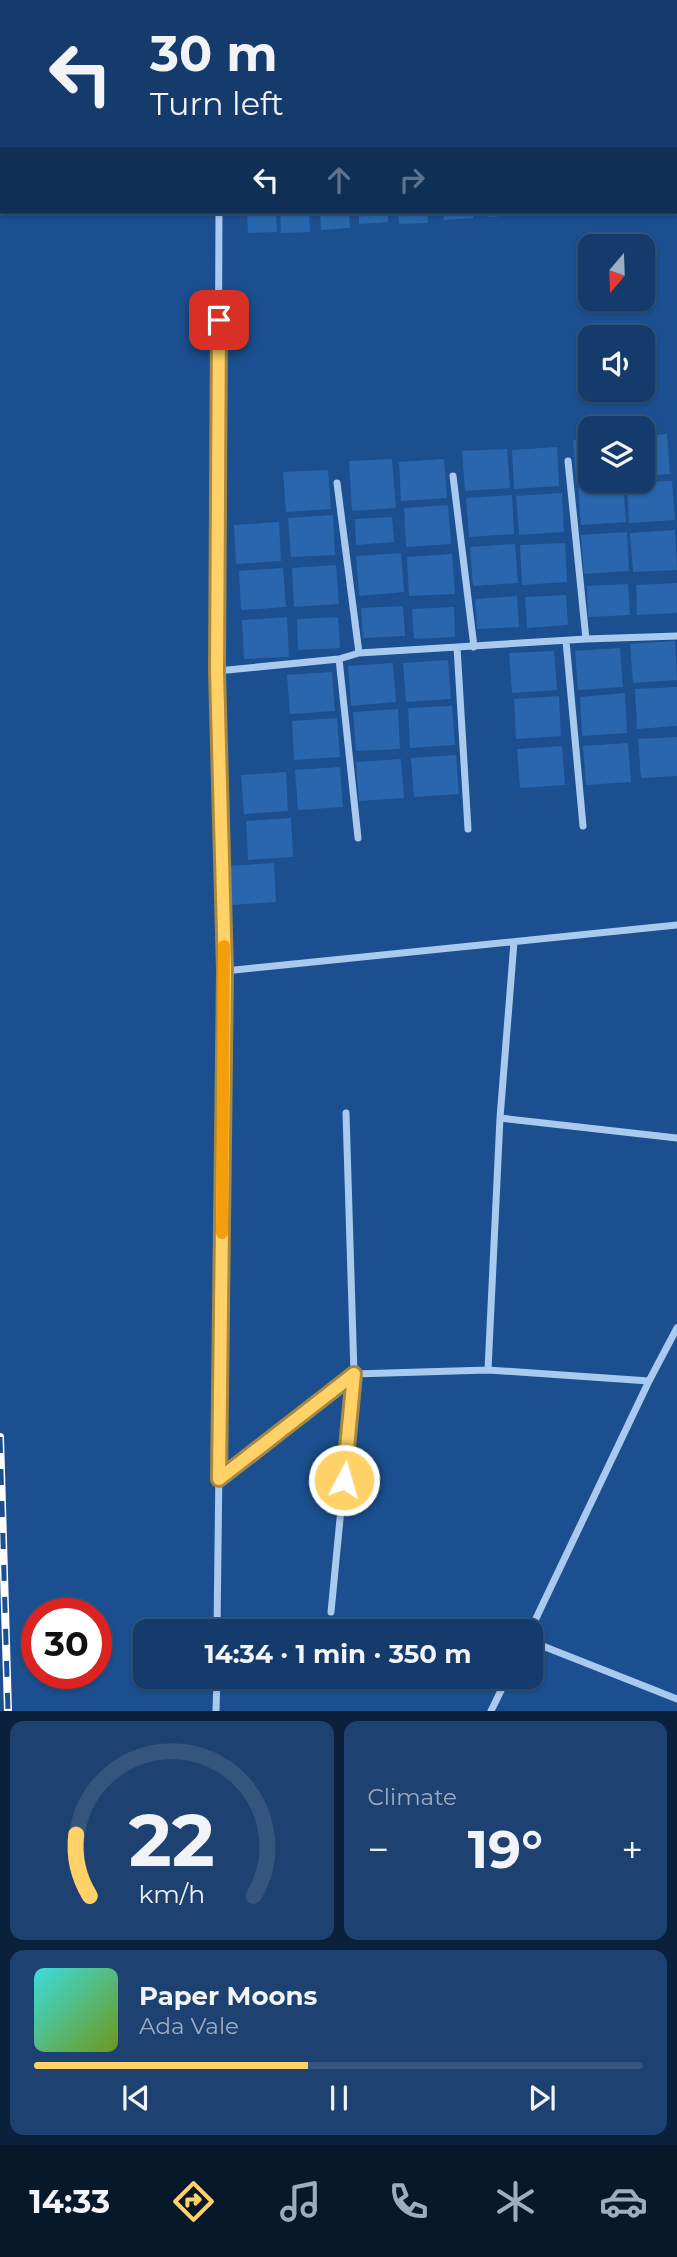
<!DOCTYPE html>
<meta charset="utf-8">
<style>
body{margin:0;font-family:Montserrat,sans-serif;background:#1d4271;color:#f1f3f6;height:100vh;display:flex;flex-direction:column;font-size:26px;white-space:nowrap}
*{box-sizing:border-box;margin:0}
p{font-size:23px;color:#9dadc1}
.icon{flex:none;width:38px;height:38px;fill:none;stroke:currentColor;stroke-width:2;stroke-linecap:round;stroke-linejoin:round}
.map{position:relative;height:1711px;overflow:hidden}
.details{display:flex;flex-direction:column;gap:10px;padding:10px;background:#0b203b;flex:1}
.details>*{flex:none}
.hud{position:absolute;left:0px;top:0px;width:677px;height:214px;box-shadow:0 2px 5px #0004,0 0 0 2px #33557e;background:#143b6b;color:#f1f3f6;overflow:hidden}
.needle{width:46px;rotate:199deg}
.controls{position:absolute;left:578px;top:234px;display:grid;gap:14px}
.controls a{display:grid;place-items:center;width:77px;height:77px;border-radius:14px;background:#143b6b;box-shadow:0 2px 5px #0004,0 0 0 2px #33557e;font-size:35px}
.speed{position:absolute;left:21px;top:1598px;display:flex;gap:14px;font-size:35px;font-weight:700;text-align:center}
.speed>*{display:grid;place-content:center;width:91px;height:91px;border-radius:50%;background:#143b6b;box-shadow:0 2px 5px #0004,0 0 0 2px #33557e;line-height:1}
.speed .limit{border:10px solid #d22;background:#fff;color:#111}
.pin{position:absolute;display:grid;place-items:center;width:60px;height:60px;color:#fff;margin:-30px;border-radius:14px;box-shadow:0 4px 10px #0006}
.me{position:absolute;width:77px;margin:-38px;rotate:6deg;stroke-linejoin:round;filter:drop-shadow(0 0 5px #0008)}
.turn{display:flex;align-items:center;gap:24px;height:147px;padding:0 35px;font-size:32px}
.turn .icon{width:91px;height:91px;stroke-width:2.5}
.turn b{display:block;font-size:49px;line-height:60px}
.lanes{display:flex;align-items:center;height:66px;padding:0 35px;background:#0003;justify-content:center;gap:35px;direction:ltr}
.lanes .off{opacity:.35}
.big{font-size:52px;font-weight:700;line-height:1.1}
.details .tile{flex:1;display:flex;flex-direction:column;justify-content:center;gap:10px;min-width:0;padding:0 24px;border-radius:14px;background:#1d4271}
.details .dial{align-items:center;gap:0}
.dial svg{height:182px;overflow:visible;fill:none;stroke:#33557e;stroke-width:7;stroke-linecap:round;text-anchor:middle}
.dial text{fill:#f1f3f6;stroke:none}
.song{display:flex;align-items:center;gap:21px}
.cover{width:84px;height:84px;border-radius:10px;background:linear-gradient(135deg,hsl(180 70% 55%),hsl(80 70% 35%))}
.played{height:7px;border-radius:4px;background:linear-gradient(90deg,#ffd166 45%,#33557e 45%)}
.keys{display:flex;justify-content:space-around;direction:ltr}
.heat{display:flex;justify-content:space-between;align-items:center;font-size:38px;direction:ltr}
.details .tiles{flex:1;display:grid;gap:10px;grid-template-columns:1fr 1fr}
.tile:last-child{grid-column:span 2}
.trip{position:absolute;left:133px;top:1619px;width:410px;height:70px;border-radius:14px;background:#143b6b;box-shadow:0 2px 5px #0004,0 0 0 2px #33557e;font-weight:700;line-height:70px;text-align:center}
.dock{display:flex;height:112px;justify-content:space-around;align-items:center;background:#08182b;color:#9dadc1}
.dock .icon{width:49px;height:49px}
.dock .selected{color:#ffd166}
.dock b{font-size:32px;color:#f1f3f6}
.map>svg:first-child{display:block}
.building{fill:#2a66ad}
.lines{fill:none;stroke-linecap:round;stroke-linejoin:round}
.minor{stroke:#a9c9ee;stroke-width:7}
.rail-casing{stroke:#fff;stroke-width:8}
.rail{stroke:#1b4f8f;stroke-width:5;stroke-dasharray:16;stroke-linecap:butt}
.route-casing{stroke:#a68842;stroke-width:18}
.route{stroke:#ffd166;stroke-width:12}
.slow{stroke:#f59e0b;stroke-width:12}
</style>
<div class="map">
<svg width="677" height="1711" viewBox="0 0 677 1711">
<rect width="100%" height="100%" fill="#1b4f8f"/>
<!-- building -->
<path class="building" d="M 247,212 L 276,212 L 277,232 L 248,233 Z
M 280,212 L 309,212 L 310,232 L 281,233 Z
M 320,212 L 349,212 L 350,228 L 321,230 Z
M 359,212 L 388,212 L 388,222 L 359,224 Z
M 398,212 L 427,212 L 428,223 L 399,224 Z
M 443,212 L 473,212 L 473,218 L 444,220 Z
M 487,212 L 516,212 L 517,215 L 488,217 Z
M 667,434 L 670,474 L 642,476 L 642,436 Z
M 590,439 L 590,478 L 576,479 L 573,440 Z
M 557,447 L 559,486 L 514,489 L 512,450 Z
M 507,449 L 510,488 L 465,491 L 462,451 Z
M 392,459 L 396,508 L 352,511 L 349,461 Z
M 444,459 L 447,498 L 401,501 L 399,462 Z
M 328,470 L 331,509 L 286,512 L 283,472 Z
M 672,481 L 675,520 L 629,523 L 627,483 Z
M 623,483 L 626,522 L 581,525 L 578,485 Z
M 562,493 L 564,532 L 519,535 L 516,496 Z
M 512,495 L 514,534 L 469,537 L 466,498 Z
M 448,505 L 451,544 L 406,547 L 404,508 Z
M 333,515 L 335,555 L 291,557 L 288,518 Z
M 392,517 L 394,542 L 356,545 L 355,519 Z
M 279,522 L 281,561 L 236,564 L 234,525 Z
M 675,530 L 677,570 L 633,572 L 630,533 Z
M 627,532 L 629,571 L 584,574 L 581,535 Z
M 565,543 L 567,582 L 522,585 L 520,545 Z
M 515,544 L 518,583 L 473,586 L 470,547 Z
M 401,553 L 404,592 L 359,596 L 356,556 Z
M 452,554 L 455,594 L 409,596 L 407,557 Z
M 336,565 L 339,604 L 294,607 L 292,568 Z
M 283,568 L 286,607 L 241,610 L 239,571 Z
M 677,583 L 677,613 L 637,615 L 636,585 Z
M 628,584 L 630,615 L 588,617 L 587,586 Z
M 566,595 L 568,625 L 527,628 L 525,597 Z
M 517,596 L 519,627 L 477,629 L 475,599 Z
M 403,606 L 405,636 L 363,638 L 361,608 Z
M 454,607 L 455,637 L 414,639 L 412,609 Z
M 287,617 L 289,657 L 244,659 L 242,620 Z
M 338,617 L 340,648 L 298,650 L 297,619 Z
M 675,641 L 677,680 L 633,683 L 630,644 Z
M 620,648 L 623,687 L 578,690 L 575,651 Z
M 554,651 L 557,690 L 512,693 L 509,653 Z
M 448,660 L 451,699 L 406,702 L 403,663 Z
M 393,663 L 396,702 L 351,706 L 348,666 Z
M 332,672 L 335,711 L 290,714 L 287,675 Z
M 677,687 L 677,726 L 637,729 L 635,689 Z
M 625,693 L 627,733 L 582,736 L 580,697 Z
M 559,696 L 561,736 L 516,739 L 514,699 Z
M 452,706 L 455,745 L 410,748 L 408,708 Z
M 398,709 L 400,749 L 356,751 L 353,712 Z
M 337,718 L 340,757 L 294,760 L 292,721 Z
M 677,737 L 677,776 L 641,778 L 638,739 Z
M 628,743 L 631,782 L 586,785 L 583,746 Z
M 562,746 L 565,785 L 520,788 L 517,749 Z
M 456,755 L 459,794 L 414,797 L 411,758 Z
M 401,759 L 404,798 L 359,801 L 356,762 Z
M 340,767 L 343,807 L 298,810 L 295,770 Z
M 286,772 L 288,811 L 244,814 L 241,775 Z
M 291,818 L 293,857 L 248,860 L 246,821 Z
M 274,863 L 276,902 L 232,905 L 229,866 Z"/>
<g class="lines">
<!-- minor -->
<path class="minor" d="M 217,0 L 217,2
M 676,58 L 677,58
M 568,461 L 586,639
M 453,476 L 474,647
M 337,483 L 359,653
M 566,641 L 583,826
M 457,647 L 468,829
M 339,659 L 358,838
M 217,671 L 339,659 L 359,653 L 586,639 L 677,636
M 514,942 L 500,1118 L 677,1138
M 225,971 L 677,925
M 488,1370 L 500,1118
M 219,1479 L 354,1374 L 488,1370 L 649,1381
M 331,1612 L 354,1374 L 346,1113
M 217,1631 L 225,971 L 217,671 L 219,212
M 530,1631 L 649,1381 L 677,1328
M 530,1641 L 677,1699
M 216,1711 L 217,1676
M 491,1711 L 508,1676"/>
<defs>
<path id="rail" d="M 0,1437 L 8,1711"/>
</defs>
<!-- rail casing -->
<use href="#rail" class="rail-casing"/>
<!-- rail -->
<use href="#rail" class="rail"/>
</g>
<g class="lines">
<defs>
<path id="route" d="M 219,320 L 217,671 L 225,971 L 219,1479 L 354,1374 L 344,1480"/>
</defs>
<!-- route casing -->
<use href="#route" class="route-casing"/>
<!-- route -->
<use href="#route" class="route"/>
<!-- slow -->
<path class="slow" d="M 222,1233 L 224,946"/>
</g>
</svg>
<div class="controls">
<a><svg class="needle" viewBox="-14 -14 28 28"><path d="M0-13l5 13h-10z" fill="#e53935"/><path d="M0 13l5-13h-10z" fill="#9dadc1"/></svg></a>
<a><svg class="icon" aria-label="sound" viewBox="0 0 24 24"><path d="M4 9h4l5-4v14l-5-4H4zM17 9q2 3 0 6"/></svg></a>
<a><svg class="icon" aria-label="layers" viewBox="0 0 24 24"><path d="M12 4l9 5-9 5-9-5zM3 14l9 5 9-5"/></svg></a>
</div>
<div class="speed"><div class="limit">30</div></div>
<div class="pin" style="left:219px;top:320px;background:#d93025"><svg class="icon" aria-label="arrive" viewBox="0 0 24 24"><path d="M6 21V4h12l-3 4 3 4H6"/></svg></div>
<svg class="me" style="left:344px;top:1480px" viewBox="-20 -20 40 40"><circle r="17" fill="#ffd166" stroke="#fff" stroke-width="3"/><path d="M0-11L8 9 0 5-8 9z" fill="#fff"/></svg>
<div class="trip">14:34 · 1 min · 350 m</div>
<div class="hud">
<div class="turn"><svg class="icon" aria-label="left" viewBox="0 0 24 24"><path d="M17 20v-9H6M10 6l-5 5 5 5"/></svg><div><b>30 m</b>Turn left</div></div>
<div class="lanes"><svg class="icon" aria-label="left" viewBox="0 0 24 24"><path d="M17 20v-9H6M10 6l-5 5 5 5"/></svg><svg class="icon off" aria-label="ahead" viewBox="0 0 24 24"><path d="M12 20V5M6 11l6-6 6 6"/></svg><svg class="icon off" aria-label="right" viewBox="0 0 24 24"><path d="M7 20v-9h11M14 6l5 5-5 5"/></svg></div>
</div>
</div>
<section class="details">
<div class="tiles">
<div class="tile dial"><svg viewBox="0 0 100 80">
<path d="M14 69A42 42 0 1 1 86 69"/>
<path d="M14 69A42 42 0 0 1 8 42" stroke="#ffd166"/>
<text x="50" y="56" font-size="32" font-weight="700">22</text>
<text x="50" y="72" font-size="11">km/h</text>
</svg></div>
<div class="tile"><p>Climate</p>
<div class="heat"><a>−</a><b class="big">19°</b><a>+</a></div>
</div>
<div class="tile">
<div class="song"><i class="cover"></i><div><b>Paper Moons</b><p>Ada Vale</p></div></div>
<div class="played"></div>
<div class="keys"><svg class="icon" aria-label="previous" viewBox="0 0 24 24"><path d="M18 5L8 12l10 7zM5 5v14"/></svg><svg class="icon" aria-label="pause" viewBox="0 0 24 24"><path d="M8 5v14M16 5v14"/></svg><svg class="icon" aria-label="next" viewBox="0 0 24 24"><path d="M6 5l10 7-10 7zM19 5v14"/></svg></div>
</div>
</div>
</section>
<nav class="dock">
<b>14:33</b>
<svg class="icon selected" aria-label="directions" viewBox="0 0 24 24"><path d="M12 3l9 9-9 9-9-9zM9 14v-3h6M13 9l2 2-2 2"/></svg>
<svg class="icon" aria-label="music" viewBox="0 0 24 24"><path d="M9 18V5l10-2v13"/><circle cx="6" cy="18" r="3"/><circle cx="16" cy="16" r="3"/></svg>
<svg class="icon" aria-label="phone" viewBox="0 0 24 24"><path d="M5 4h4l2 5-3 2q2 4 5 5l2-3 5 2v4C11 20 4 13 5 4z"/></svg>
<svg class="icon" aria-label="climate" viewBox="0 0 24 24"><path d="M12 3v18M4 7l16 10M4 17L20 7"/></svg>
<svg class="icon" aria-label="car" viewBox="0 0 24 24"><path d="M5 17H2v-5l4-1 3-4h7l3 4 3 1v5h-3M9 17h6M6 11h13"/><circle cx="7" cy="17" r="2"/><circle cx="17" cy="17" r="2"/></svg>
</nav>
